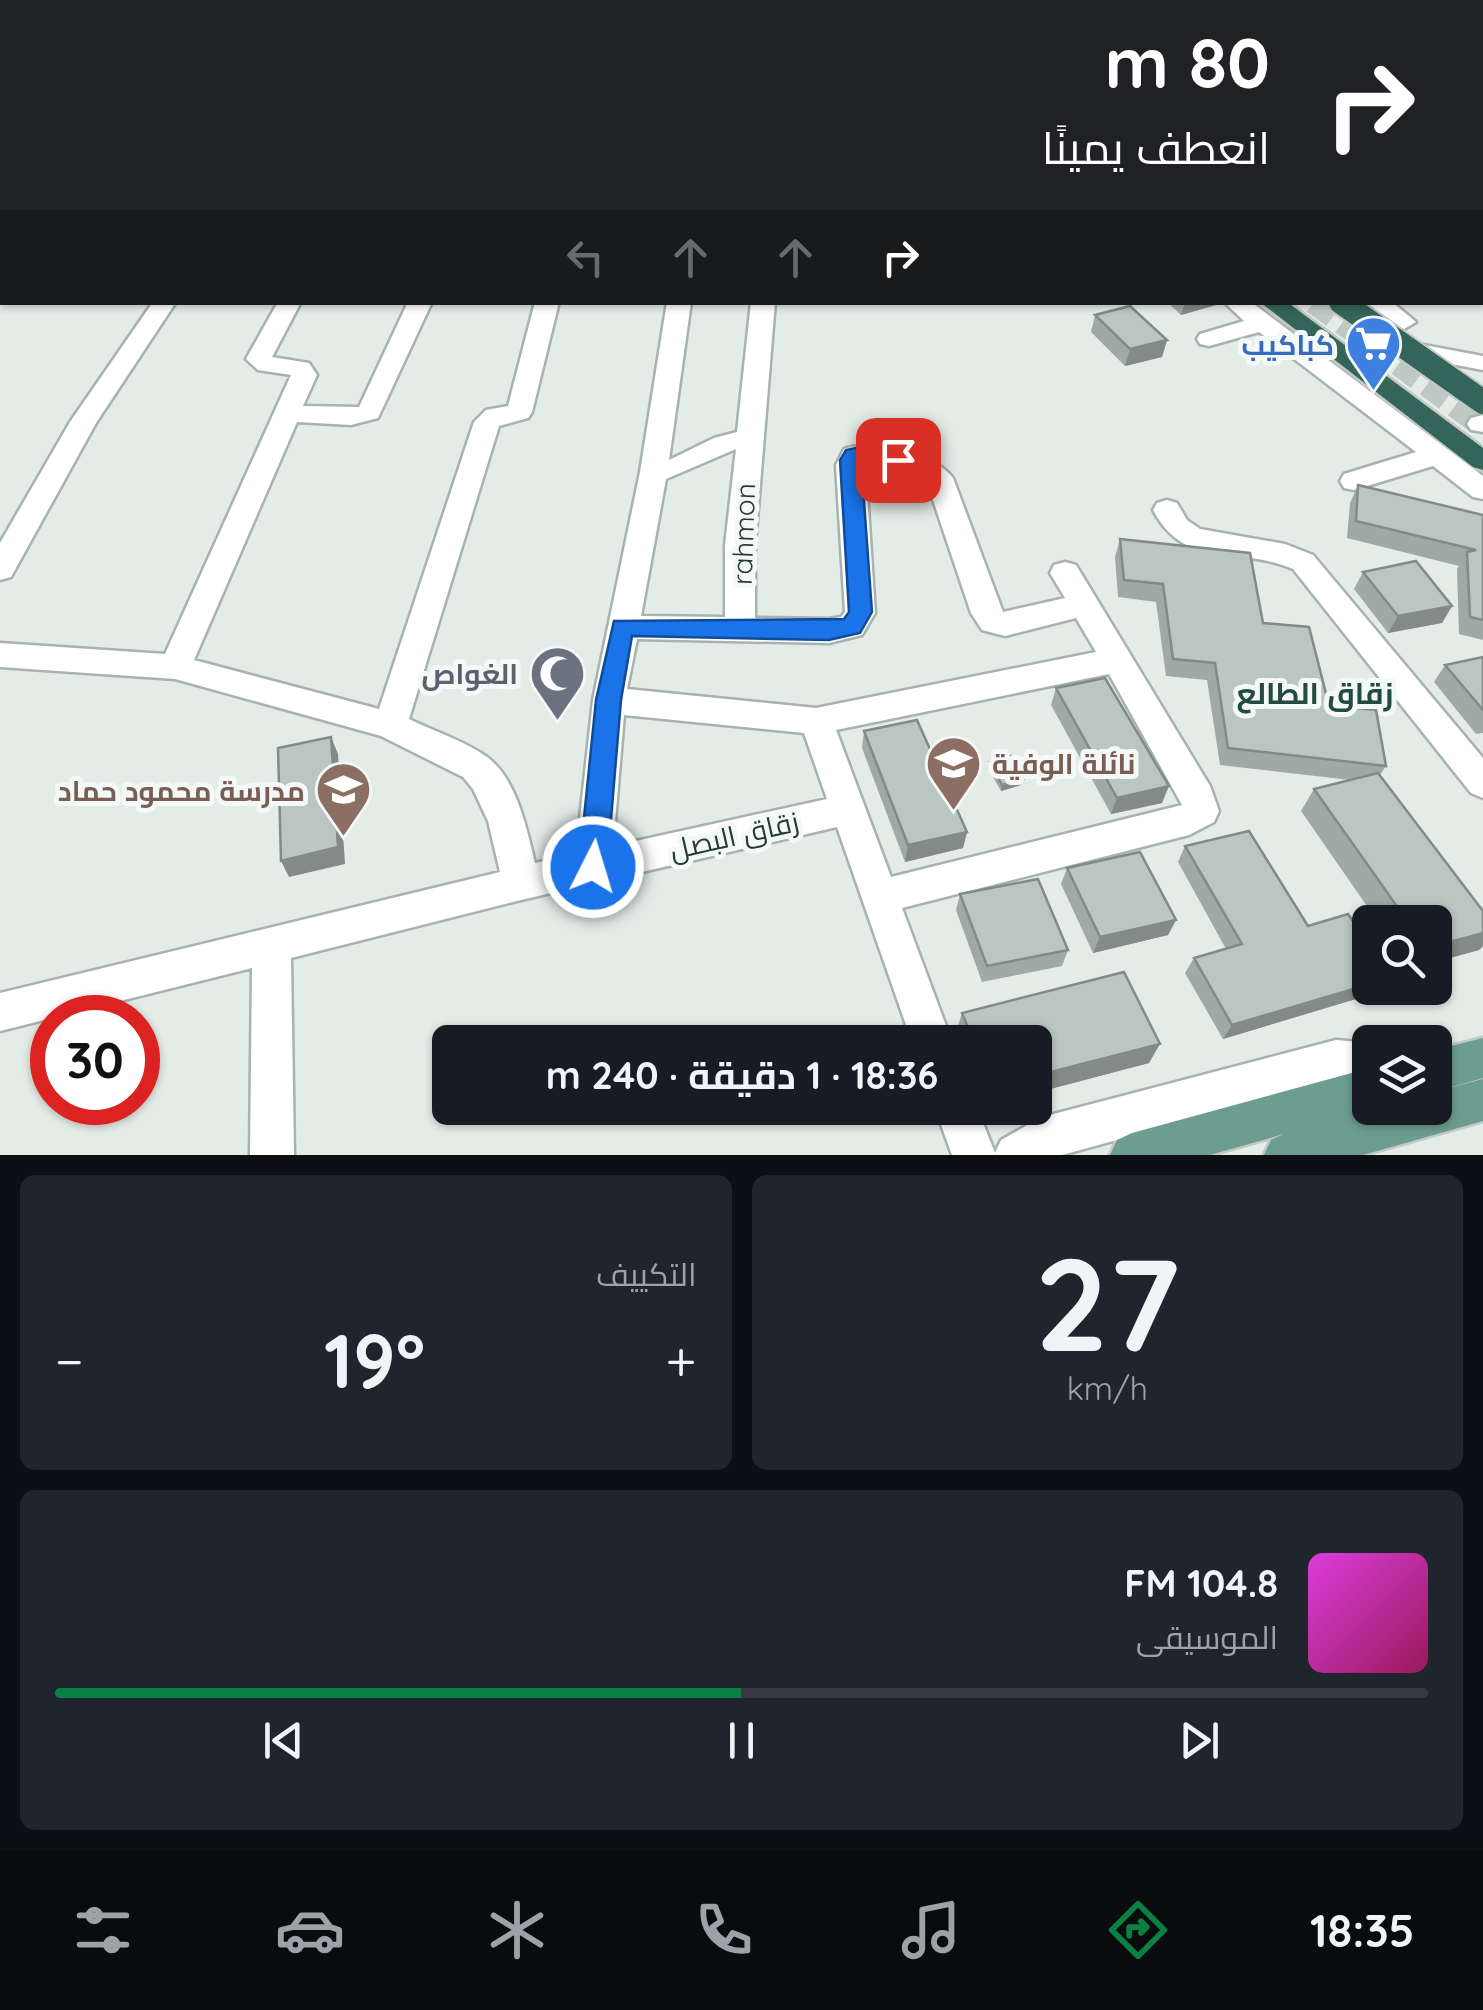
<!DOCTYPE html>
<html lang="ar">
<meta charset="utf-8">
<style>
body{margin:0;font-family:Quicksand,Cairo,sans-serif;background:#20242c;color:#f1f3f6;direction:rtl;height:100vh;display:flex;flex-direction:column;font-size:38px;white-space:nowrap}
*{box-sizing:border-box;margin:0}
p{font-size:32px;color:#9ea1a6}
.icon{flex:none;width:55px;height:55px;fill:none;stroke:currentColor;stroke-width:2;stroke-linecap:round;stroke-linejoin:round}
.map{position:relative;height:1155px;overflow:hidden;direction:ltr}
.details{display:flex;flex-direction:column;gap:20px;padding:20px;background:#0d0f14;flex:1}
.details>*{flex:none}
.hud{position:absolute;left:0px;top:0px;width:1485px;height:305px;box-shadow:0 2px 8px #0004;direction:rtl;background:#202124;color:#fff;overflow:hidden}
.tools{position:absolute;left:1352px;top:905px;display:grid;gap:20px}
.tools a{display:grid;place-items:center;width:100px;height:100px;border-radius:15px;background:#171b24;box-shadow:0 2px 8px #0004;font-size:50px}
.speed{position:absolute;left:30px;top:995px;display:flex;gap:20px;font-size:50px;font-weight:700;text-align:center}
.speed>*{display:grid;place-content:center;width:130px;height:130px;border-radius:50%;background:#171b24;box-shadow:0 2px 8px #0004;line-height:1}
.speed .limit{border:15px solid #d22;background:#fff;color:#111}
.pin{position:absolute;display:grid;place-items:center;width:85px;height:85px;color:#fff;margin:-42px;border-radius:20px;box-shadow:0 5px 15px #0006}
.me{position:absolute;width:110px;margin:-55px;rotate:5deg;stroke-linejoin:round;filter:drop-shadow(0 0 8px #0008)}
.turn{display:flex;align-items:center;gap:35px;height:210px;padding:0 50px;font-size:45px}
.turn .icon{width:130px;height:130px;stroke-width:2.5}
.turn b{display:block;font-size:70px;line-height:85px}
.lanes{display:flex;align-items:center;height:95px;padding:0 50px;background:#0003;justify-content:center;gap:50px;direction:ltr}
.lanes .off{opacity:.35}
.big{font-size:75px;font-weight:700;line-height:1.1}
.details .card{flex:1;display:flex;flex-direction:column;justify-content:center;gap:15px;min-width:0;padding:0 35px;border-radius:15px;background:#20242c}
.details .dial{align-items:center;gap:0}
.dial b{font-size:130px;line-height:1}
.song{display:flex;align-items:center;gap:30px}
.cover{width:120px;height:120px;border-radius:15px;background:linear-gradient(135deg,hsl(300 70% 55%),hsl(330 70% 35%))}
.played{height:10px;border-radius:5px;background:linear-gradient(90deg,#0b8043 50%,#363941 50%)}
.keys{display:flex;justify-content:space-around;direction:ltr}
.heat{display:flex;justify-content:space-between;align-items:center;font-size:55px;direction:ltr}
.details .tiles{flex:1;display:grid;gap:20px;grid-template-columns:1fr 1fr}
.card:last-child{grid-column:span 2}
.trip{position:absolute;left:432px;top:1025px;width:620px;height:100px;border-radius:15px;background:#171b24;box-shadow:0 2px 8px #0004;font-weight:700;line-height:100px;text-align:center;direction:rtl}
.menu{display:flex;height:160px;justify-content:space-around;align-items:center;background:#090b0e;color:#9ea1a6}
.menu .icon{width:70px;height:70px}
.menu .on{color:#0b8043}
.menu b{font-size:45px;color:#f1f3f6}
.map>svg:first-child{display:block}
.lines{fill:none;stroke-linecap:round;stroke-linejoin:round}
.major-tunnel{stroke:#bec9c4;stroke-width:24;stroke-dasharray:24 11;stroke-linecap:butt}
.minor-casing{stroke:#a7b3af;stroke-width:5}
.major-casing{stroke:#c2c8c6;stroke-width:5}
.highway-casing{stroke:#c2c8c6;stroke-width:5}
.minor{fill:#fff;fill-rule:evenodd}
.major{fill:#6d9d90;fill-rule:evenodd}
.highway{fill:#34655a;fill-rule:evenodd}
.highway-bridge-casing{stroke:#c2c8c6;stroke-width:28;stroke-linecap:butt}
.highway-bridge{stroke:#34655a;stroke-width:24}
.wall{fill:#9faaa6}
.shaded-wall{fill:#828b87}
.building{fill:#b9c6c1;stroke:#828b87;stroke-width:2.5}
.route{fill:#1a73e8;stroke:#114b97;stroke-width:2.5}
.labels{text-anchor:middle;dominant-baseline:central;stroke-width:10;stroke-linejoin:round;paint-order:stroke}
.shop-label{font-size:28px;font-weight:bold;fill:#366cbe;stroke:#f4f8f6;text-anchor:end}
.street-label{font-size:28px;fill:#253b35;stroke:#f4f8f6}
.worship-label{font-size:28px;font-weight:bold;fill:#5b616d;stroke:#f4f8f6;text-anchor:end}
.education-label{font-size:28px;font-weight:bold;fill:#785e54;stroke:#f4f8f6;text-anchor:start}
.neighbourhood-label{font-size:30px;font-weight:bold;fill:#234b42;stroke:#f4f8f6}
</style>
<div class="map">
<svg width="1483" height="1155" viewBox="0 0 1483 1155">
<rect width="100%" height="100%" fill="#e4ece8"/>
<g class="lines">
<!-- major-tunnel -->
<path class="major-tunnel" d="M 1314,302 L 1483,426"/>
<defs>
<path id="minor" d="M 43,0 L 59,0 L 59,2 L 43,2 Z
M 292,0 L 308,0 L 309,2 L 293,2 Z
M 345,0 L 361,0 L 362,2 L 346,2 Z
M 675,0 L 692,0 L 693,2 L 676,2 Z
M 846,0 L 864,0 L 865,2 L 847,2 Z
M 962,0 L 980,0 L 981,2 L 963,2 Z
M 1207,0 L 1224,0 L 1225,2 L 1208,2 Z
M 1386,0 L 1404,0 L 1405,2 L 1387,2 Z
M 1482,13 L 1483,13 L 1483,23 L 1482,23 Z
M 1482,80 L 1483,80 L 1483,92 L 1482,92 Z
M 0,170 L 2,170 L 2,182 L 0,182 Z
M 1482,183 L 1483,183 L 1483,195 L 1482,195 Z
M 1482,207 L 1483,207 L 1483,219 L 1482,219 Z
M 2,218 L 2,233 L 0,234 L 0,219 Z
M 153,302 L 176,302 L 96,423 L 11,577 L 0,580 L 0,543 L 70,422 Z
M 278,302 L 301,302 L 272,357 L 309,363 L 317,375 L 303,406 L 359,407 L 408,302 L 432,302 L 378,418 L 351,425 L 297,422 L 194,660 L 379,709 L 474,422 L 486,410 L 508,406 L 535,302 L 559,302 L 532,412 L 528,418 L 499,426 L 409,719 C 433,731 465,741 487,757 C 517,779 527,830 535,863 L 576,854 L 593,700 L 640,472 L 667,302 L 691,302 L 669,460 L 714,438 L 737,432 L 751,302 L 775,302 L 755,545 L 755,618 L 829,619 L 841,617 L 845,612 L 836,465 L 844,449 C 869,439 938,455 953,478 L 1003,612 L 1065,598 L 1050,573 L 1054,565 L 1065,562 L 1076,565 L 1210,786 L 1219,811 L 1214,822 L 1189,835 L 902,908 L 952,1042 L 912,1042 L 837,827 L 521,900 L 291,958 L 294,1155 L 250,1155 L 252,968 L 0,1031 L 0,993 L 500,872 L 488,821 L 473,789 L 463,777 L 381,736 L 175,679 L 0,667 L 0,643 L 165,654 L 291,375 L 258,370 L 246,359 ZM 736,449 L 725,545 L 725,617 L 641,616 L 666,479 ZM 865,462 L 918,475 L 927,482 L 971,613 L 982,630 L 1005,636 L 1076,618 L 1096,652 L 816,708 L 627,689 L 637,639 L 829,643 L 862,635 L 875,613 ZM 1109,674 L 1182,805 L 891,877 L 836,730 ZM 624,715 L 804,733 L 827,799 L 613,846 Z
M 1224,302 L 1251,302 L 1483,476 L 1483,499 L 1473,497 L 1433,466 L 1354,490 L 1344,488 L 1340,481 L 1344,474 L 1416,452 L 1259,332 L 1209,346 L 1200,344 L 1197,339 L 1200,334 L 1244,321 Z
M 1365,302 L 1392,302 L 1416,322 L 1404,329 L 1396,327 Z
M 1365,334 L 1483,356 L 1483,370 L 1356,346 L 1353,341 Z
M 1483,415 L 1483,432 L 1471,430 L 1467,424 L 1471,418 Z
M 1167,500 L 1177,503 L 1187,520 L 1200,529 L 1285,544 L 1313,555 L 1483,758 L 1483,798 L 1471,793 L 1293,569 C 1239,545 1186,572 1153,510 L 1157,503 Z
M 1336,1040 L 1370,1043 L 1370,1085 L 1336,1080 L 1062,1155 L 952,1155 L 935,1108 L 977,1108 L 995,1153 L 1001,1140 L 1042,1117 Z"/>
<path id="major" d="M 1483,1038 L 1483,1078 L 1435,1092 L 1435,1050 Z
M 1370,1068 L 1370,1108 L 1376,1108 L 1357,1114 L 1379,1108 L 1435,1108 L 1435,1092 L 1483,1079 L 1483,1121 L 1363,1155 L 1264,1155 L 1271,1140 L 1284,1134 L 1210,1155 L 1110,1155 L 1117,1140 L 1132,1133 Z"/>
<path id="highway" d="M 877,0 L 895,0 L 896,2 L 878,2 Z
M 926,0 L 944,0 L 945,2 L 927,2 Z
M 1260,302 L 1287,302 L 1483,448 L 1483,470 L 1473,467 Z"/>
</defs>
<!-- minor casing -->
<use href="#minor" class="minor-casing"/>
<!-- major casing -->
<use href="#major" class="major-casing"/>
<!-- highway casing -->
<use href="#highway" class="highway-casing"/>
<!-- minor -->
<use href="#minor" class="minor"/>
<!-- major -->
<use href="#major" class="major"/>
<!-- highway -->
<use href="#highway" class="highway"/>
<defs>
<path id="highway-bridge" d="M 1341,302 L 1483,402"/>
</defs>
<!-- highway-bridge casing -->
<use href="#highway-bridge" class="highway-bridge-casing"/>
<!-- highway-bridge -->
<use href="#highway-bridge" class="highway-bridge"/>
</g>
<!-- wall -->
<path class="wall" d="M 1167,302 L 1216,302 L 1216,305 L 1181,315 Z
M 1095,315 L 1167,340 L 1162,357 L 1125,366 L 1091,332 Z
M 1358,485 L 1483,515 L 1483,640 L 1459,634 L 1457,569 L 1459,566 L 1347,538 L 1350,503 Z
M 1120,539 L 1263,623 L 1329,705 L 1386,766 L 1380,775 L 1483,911 L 1483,946 L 1479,950 L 1435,962 L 1435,922 L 1378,922 L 1301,811 L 1314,789 L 1350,780 L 1220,765 L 1207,680 L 1166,676 L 1156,602 L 1118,597 L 1115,557 Z
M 1363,572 L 1452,606 L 1442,623 L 1388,633 L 1354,589 Z
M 1483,657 L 1483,733 L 1476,734 L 1434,682 L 1445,665 Z
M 1056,688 L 1162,803 L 1111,814 L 1051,705 Z
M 864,731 L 967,832 L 963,848 L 905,862 L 862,748 Z
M 990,762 L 1021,785 L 1001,791 L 988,768 Z
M 1185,846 L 1308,926 L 1370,988 L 1383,988 L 1379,992 L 1223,1039 L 1185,973 L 1194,958 L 1226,949 L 1178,862 Z
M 1067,868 L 1176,920 L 1168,935 L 1093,953 L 1061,884 Z
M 960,894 L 1068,950 L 1062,966 L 982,982 L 956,910 Z
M 962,1013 L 1149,1063 L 1035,1093 L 1035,1042 L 960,1042 L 956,1032 Z"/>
<!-- shaded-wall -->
<path class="shaded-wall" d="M 1185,302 L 1216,302 L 1216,305 L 1181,315 Z
M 1167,340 L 1162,357 L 1125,366 L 1130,349 Z
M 1452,606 L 1442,623 L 1388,633 L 1398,616 Z
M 331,737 L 338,754 L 345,864 L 289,877 L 281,861 Z
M 1023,779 L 1021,785 L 1001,791 L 1002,785 Z
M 1169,786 L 1162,803 L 1111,814 L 1117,798 Z
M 967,832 L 963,848 L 905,862 L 908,845 Z
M 1176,920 L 1168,935 L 1093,953 L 1100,937 Z
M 1483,933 L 1483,946 L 1479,950 L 1435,962 L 1435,946 Z
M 1370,984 L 1370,988 L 1383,988 L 1379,992 L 1223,1039 L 1232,1025 Z
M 1160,1044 L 1149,1063 L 1035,1093 L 1035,1076 Z"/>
<!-- building -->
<path class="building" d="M 84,0 L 293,0 L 274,2 L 62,2 Z
M 374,0 L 410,0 L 411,1 L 374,2 Z
M 1130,306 L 1167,340 L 1130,349 L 1095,315 Z
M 1358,485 L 1483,515 L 1483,620 L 1470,617 L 1467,552 L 1476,550 L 1356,521 Z
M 1120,539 L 1250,553 L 1263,623 L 1309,627 L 1329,705 L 1376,710 L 1386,766 L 1228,748 L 1215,663 L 1173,659 L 1163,584 L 1124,580 Z
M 1416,561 L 1452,606 L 1398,616 L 1363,572 Z
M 1483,657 L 1483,710 L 1445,665 Z
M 1105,678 L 1169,786 L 1117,798 L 1056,688 Z
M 917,720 L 967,832 L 908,845 L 864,731 Z
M 331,737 L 338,847 L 281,861 L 278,748 Z
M 1011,756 L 1023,779 L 1002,785 L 990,762 Z
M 1378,773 L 1483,911 L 1483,933 L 1435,946 L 1435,922 L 1408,922 L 1314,789 Z
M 1249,831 L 1308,926 L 1348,914 L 1370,947 L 1370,984 L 1232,1025 L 1194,958 L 1242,944 L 1185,846 Z
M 1140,852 L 1176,920 L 1100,937 L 1067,868 Z
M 1038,879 L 1068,950 L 987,966 L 960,894 Z
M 1124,972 L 1160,1044 L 1035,1076 L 1035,1042 L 974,1042 L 962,1013 Z"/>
<!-- route -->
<path class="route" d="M 870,445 L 906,455 L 909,460 L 898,466 L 869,458 L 861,460 L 872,612 L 860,633 L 829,640 L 632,636 L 621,700 L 607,867 L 603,876 L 593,880 L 583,876 L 579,867 L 596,700 L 614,621 L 844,619 L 849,612 L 840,460 L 846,450 Z"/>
<!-- icons -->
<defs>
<symbol id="supermarket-pin" viewBox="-11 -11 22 30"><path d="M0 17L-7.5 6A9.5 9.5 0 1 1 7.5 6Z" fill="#3f7fe0" stroke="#f4f8f6"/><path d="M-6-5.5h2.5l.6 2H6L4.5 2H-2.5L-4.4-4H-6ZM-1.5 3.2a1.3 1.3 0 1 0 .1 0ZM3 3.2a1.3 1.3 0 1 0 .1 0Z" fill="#fff"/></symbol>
<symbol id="mosque-pin" viewBox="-11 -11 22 30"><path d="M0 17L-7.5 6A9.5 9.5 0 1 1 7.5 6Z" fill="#6b7280" stroke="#f4f8f6"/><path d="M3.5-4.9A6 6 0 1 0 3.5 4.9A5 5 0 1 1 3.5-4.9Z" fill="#fff"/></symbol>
<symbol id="school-pin" viewBox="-11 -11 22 30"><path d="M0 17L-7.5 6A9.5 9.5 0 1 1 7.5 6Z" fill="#8d6e63" stroke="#f4f8f6"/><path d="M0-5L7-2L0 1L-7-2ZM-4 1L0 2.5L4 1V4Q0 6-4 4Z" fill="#fff"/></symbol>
</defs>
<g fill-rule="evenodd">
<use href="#supermarket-pin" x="1342" y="312" width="63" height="86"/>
<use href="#mosque-pin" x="526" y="642" width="63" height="86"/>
<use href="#school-pin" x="922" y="732" width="63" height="86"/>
<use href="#school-pin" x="312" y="758" width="63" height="86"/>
</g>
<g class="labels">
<!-- shop labels -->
<g class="shop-label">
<text x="1334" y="344">كباكيب</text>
</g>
<!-- street labels -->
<g class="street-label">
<text transform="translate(743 534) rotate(-88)">rahmon</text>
<text transform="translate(734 835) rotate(-13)">زقاق البصل</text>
</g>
<!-- worship labels -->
<g class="worship-label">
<text x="518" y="673">الغواص</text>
</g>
<!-- education labels -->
<g class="education-label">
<text x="992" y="763">نائلة الوفية</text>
<text x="305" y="790" text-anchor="end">مدرسة محمود حماد</text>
</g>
<!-- neighbourhood labels -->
<g class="neighbourhood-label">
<text x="1315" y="693">زقاق الطالع</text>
</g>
</g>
</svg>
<div class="tools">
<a><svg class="icon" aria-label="search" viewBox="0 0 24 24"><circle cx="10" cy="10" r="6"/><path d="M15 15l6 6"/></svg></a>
<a><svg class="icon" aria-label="layers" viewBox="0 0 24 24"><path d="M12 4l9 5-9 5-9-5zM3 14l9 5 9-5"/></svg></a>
</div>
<div class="speed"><div class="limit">30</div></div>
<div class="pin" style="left:898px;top:460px;background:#d93025"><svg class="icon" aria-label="arrive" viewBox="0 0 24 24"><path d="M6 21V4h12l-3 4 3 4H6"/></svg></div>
<svg class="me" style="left:593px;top:867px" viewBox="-20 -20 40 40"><circle r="17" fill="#1a73e8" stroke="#fff" stroke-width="3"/><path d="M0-11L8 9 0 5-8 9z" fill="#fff"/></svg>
<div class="trip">18:36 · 1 دقيقة · 240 m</div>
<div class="hud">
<div class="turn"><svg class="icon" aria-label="right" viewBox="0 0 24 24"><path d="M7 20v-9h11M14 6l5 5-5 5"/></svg><div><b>80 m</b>انعطف يمينًا</div></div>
<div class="lanes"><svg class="icon off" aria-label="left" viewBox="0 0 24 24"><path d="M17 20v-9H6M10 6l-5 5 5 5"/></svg><svg class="icon off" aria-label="ahead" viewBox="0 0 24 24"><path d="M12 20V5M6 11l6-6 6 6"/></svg><svg class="icon off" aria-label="ahead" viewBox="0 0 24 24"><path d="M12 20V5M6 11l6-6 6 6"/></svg><svg class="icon" aria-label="right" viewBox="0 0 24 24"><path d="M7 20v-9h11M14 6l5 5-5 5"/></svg></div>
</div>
</div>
<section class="details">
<div class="tiles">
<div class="card dial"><b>27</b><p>km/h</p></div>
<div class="card"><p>التكييف</p>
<div class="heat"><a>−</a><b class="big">19°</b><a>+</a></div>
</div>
<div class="card">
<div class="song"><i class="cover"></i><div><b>104.8 FM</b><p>الموسيقى</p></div></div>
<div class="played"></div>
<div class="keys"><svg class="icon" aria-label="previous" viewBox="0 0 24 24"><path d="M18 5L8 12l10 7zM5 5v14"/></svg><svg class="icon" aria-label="pause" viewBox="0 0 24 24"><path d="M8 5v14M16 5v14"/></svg><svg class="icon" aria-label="next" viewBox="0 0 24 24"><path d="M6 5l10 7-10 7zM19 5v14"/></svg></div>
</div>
</div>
</section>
<nav class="menu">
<b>18:35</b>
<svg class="icon on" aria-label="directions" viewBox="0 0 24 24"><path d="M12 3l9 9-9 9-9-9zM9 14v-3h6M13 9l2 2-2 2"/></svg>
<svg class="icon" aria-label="music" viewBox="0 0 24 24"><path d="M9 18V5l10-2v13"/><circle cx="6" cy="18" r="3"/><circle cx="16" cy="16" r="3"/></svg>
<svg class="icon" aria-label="phone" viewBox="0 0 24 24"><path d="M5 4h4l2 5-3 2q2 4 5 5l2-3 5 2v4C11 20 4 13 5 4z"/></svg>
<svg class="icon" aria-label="climate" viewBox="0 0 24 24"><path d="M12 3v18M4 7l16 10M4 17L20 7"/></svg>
<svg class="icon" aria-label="car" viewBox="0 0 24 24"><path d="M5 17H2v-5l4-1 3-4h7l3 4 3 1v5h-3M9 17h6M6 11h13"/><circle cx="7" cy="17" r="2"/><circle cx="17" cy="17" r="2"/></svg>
<svg class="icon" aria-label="filters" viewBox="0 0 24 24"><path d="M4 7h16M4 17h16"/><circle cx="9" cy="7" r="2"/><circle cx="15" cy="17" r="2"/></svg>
</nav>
